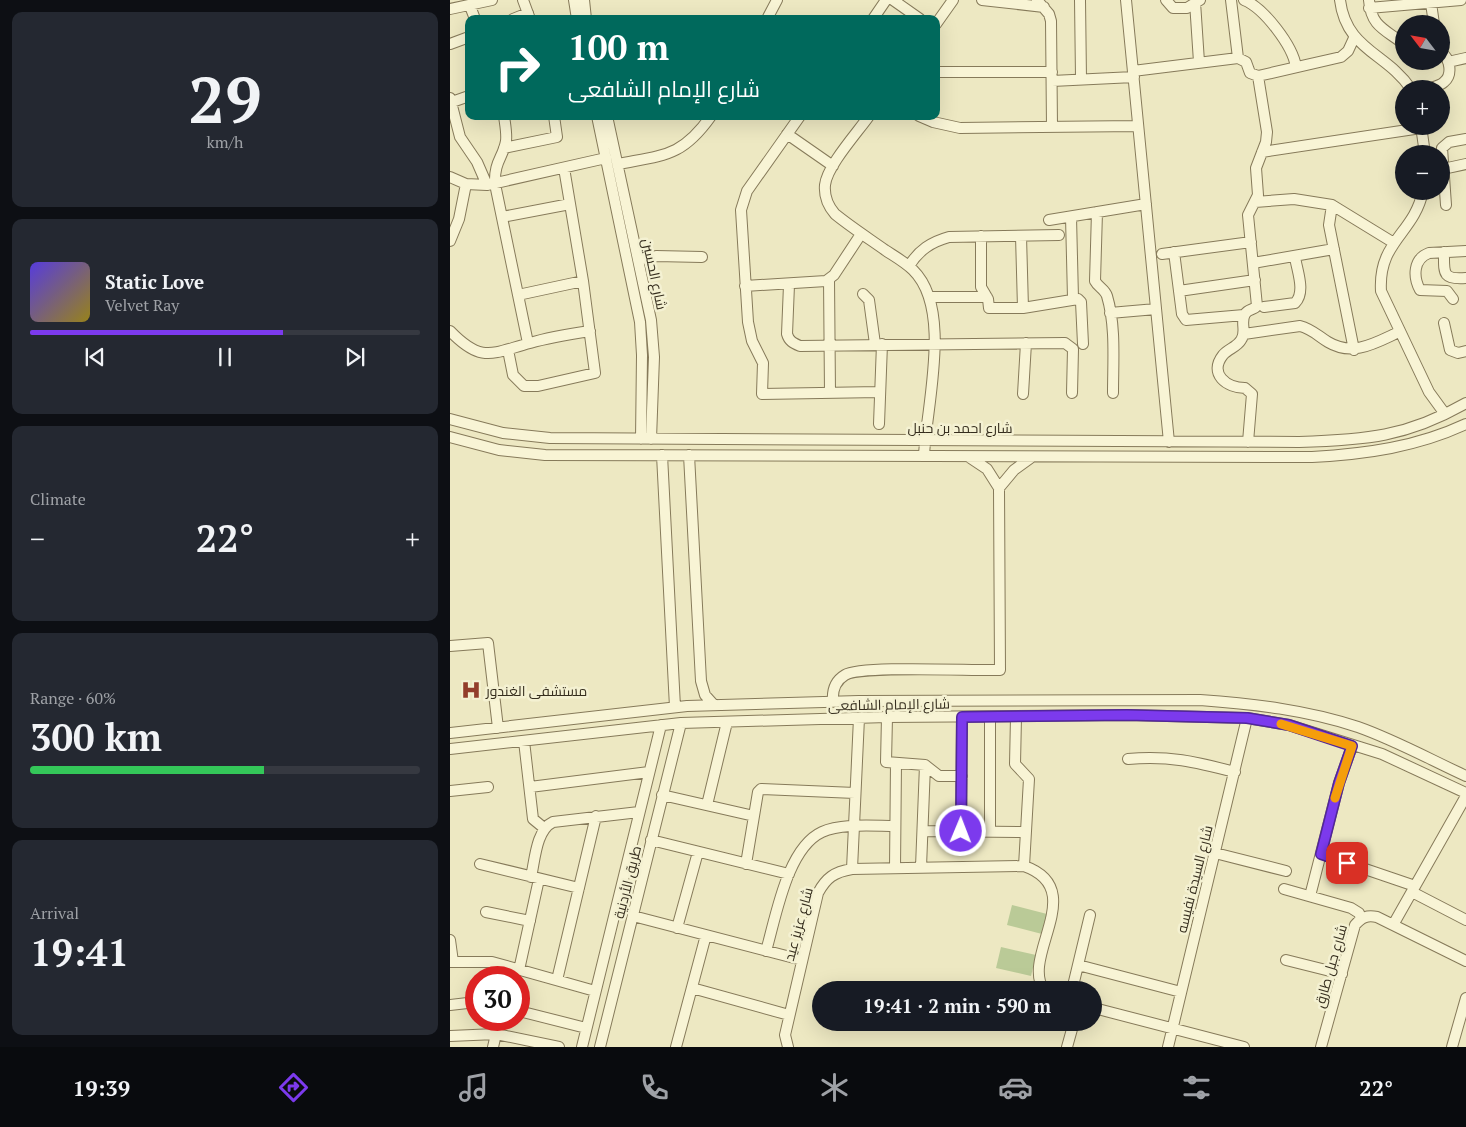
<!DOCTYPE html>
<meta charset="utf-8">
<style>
body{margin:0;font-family:"PT Serif",Cairo,serif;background:#242831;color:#f1f3f6;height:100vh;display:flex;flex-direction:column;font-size:19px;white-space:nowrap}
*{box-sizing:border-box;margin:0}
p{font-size:16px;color:#9ea1a6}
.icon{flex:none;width:28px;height:28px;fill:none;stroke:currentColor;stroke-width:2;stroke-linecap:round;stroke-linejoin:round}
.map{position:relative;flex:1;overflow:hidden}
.drawer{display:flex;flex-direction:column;gap:12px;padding:12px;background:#0d0f14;width:450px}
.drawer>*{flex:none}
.top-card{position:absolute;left:15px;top:15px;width:475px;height:105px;border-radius:10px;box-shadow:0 5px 20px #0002;background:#00695c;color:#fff;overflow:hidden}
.needle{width:32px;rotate:301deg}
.buttons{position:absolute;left:945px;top:15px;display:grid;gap:10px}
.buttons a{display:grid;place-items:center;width:55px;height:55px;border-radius:50%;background:#171b24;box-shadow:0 5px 20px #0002;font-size:25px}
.speed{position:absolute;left:15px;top:966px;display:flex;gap:10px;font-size:25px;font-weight:700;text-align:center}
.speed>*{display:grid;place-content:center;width:65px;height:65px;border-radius:50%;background:#171b24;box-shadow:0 5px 20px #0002;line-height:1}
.speed .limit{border:8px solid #d22;background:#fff;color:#111}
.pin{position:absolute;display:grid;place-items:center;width:42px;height:42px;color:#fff;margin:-21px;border-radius:10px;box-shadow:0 2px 8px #0006}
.me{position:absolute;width:55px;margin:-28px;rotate:1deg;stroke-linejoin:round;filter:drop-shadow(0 0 4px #0008)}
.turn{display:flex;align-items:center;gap:18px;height:105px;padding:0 20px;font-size:22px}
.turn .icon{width:65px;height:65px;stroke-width:2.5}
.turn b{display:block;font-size:35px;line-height:42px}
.big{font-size:38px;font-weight:600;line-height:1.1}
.drawer .tile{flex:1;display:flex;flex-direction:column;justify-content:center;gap:8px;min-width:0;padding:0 18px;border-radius:10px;background:#242831}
.drawer .dial{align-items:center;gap:0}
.dial b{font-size:65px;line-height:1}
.song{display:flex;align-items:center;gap:15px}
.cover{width:60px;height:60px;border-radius:8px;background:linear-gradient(135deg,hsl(250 70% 55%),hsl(50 70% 35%))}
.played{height:5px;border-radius:2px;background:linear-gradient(90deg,#7c3aed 65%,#363941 65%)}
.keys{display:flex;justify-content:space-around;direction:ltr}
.heat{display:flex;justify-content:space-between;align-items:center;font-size:28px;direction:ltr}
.charge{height:8px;border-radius:4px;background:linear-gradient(90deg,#34c759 60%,#363941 0)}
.trip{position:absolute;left:362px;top:981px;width:290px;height:50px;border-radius:25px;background:#171b24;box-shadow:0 5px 20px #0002;font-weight:600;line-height:50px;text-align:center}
.dock{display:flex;height:80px;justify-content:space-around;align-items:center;background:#090b0e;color:#9ea1a6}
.dock .icon{width:35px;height:35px}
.dock .current{color:#7c3aed}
.dock b{font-size:22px;color:#f1f3f6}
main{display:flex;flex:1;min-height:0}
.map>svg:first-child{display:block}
.green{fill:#baca97}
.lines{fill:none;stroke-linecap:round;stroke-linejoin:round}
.minor-casing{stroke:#867a5a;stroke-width:12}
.minor{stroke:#f8f4d5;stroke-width:10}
.route-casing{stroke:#51269a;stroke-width:12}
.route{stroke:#7c3aed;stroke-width:9}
.slow{stroke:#f59e0b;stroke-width:9}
.labels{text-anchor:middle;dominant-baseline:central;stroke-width:5;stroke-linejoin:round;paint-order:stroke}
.street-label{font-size:14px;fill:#362e1e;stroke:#f4f1d2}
.poi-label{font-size:14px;fill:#362e1e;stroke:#f4f1d2;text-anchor:start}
</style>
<main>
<section class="drawer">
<div class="tile dial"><b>29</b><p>km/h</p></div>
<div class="tile">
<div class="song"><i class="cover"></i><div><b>Static Love</b><p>Velvet Ray</p></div></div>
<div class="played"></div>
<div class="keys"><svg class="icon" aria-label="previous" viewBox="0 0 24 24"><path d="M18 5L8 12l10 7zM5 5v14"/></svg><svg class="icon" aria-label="pause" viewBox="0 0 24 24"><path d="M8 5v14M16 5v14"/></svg><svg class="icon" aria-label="next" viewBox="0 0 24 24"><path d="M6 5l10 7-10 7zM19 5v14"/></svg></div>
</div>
<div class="tile"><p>Climate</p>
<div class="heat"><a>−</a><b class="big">22°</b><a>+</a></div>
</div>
<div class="tile"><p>Range · 60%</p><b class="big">300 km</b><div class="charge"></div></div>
<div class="tile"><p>Arrival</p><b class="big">19:41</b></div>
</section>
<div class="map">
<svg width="1016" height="1047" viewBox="0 0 1016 1047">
<rect width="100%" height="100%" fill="#ede8c2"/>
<!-- green -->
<path class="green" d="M 562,905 L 597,914 L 592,934 L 557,925 Z
M 551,947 L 586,955 L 581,976 L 546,968 Z"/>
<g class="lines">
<defs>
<path id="minor" d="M 73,0 L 80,19
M 124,0 L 127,19
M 134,0 L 136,19
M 443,0 L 470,19
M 532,0 L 594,7
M 587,0 L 599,14 L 601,21 L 602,127
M 630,0 L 631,78
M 676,0 L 719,442
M 716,0 L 723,8 L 737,8 L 750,0
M 781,0 L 788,58
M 794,0 C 814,8 843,46 846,67
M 890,0 C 896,50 937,53 961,89
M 919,0 C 921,26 934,29 954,44
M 745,2 L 749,62
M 981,3 L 984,24
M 20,6 L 25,19
M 919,8 L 1011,0
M 0,9 L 42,0
M 63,19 L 78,13
M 317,19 L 327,0
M 423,19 L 436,0
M 486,24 L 503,0
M 0,44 L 19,37
M 998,62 L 1016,58
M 683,71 L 788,58 L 796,62 L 800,73 L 808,76 L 891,57 L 898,51 L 904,38
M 486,72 L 602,72
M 602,81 L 684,77
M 978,89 C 983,87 990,86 994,82 C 1003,75 1000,58 991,52
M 0,98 L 10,137 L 27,162 L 37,185
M 2,102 L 19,96
M 54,116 C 55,124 57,133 56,141 C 53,158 44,161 45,184 L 78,343
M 147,116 L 190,322 L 192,355 L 191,439
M 157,116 L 201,320 L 204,357 L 201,439
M 350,116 L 297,191 L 291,210 L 298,322 L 302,341 L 313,363 L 312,394 L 429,392
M 419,116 C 407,133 377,166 375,185 C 374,196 378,206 385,214 C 401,227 418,238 435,250 C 444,256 455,262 463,270 C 503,309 476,406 474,456
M 469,116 L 483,122 L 510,128 L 688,126
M 971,126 L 975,154
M 337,134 L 383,166
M 54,148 L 107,137 L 104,116
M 812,152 L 971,128
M 168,164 C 214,155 232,157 261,116
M 993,169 L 1016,164
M 0,177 L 16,184 L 37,185 L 156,158
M 973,191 C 964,234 928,241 931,291 L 979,392 L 995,414
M 805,202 L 844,199 L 882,205 L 944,243
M 882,205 L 879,225 L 904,350
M 996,205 L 992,148 L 999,142 L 1016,139
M 647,212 L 645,281 C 648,287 655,289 657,296 C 666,326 663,362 663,393
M 52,217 L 120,204
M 621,217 L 623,298
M 599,220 L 696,204
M 531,236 L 531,287 L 538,299 L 539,308 L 573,308 L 628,299 L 631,302 L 633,344
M 571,236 L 573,308
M 0,241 L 9,219 L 16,184
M 724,252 L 732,314 L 736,320 L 794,315
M 994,252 C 994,273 992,280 1016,278
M 712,254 L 801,242
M 189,260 L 206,256 L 252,257
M 803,263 L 884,249
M 459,266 C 469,250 481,242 499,237 L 609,235
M 379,279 L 380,393
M 339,285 L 337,334 C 339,341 343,343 350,346 L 615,343 L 623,349 L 622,393
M 295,286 L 376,281 L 384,275 L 411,234
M 729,291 L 805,280
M 413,294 L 419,300 L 425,344
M 68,295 L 133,281
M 480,297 L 537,297
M 1003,299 L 997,291 L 970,290 C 963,277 963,259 979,253 L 1016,251
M 814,307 L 845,303 C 856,292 847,271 845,257
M 660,313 L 706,309
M 994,323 L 1000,350 L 1008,353 L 1016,351
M 0,331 C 32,364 42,353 80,343 C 100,337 120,334 140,331
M 794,334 L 850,326 C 862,329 868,336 878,342 C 903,357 925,343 949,332
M 58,350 L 63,375 L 74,386 L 88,386 L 145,373 L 133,281 L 114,168
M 573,394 L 576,343
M 0,419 L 53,433 L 100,438 L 849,442 C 915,440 957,437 1016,403
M 429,424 L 432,344
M 0,437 L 49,450 L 95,455 L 862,457 C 916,454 967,447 1016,424
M 798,442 L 802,394 L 795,388 C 777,388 758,374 773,355 C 778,349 787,347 791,340 C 797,332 790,322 795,314 C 798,309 804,310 807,306 L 798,215 L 808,195 L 806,168 L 816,142 L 817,132 L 808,76
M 212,455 L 225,707
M 239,455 L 251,681 L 255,695 L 264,705
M 549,488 L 564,470 L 582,457
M 0,646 L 38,643 L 48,728
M 383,702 C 382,691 385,681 395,675 C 411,665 524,671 550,670 L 549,488 L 537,469 L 519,457
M 437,717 L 436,762 L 475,765 L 489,776 L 512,776
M 566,717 L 565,764 L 579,779 L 574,866
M 0,733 L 237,706 L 409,701 L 750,700 C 804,704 857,710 908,727 C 945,740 981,760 1016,776
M 74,741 L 83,819 L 94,828
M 0,749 L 231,723 L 437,717 L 677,715 L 797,718 L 839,725 L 932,754 L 1016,793
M 678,759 C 718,755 746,762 785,772
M 80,787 L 199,772
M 0,791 L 38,787
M 212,795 L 304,816
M 257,805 L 277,722
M 473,831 L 576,832
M 511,831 L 512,717
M 540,831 L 540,717
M 201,840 L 339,874
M 765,853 L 836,871
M 871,854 L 965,886
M 30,864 L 129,888
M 296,864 L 308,792 L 311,789 L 405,793
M 471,867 L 475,765
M 445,868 L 446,763
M 402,869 L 409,718
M 81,877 C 85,860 86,830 103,822 L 189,812
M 834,889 L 901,908 L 909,913 L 911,918
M 962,892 L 1016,920
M 860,896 L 889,783 L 902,746
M 36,912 L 80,921
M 183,916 L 352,960
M 943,925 L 1016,796
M 227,928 L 248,852
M 0,940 L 3,962
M 316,951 C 326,917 337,848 372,832 C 391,823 424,826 445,826
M 836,960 L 892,974
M 0,962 L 42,962 L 145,991
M 628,965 L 731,992
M 69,970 L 89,879
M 107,980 L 146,816
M 242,988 L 339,1015
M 622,990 L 640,915
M 0,1005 L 26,1002
M 644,1008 L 794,1047
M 69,1011 L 136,1028
M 0,1036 L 46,1034 L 109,1047
M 43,1047 L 46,1034
M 132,1047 L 211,725
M 150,1047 L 231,723
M 226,1047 L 256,935
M 338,1047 L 335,1035 L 368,893 C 376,878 384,872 402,869 L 574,866 C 640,889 570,956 594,990
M 617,1047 L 624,1022
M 718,1047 L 797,718
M 871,1047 L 905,925 C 912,917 917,915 927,917 L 1016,961
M 1002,1047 L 1016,998"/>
</defs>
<!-- minor casing -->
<use href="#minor" class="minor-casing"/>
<!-- minor -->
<use href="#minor" class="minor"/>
</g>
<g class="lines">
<defs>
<path id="route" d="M 511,831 L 512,717 L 677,715 L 797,718 L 839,725 L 902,746 L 889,783 L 871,854 L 897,863"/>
</defs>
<!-- route casing -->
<use href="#route" class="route-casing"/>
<!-- route -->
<use href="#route" class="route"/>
<!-- slow -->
<path class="slow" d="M 831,724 L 902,746 L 885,798"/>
</g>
<!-- icons -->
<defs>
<symbol id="hospital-bare" viewBox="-9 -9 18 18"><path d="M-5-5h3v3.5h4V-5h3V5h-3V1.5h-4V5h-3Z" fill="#933e2c" stroke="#f4f1d2" stroke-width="2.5" paint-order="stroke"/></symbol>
</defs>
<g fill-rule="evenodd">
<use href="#hospital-bare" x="7" y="676" width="28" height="28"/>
</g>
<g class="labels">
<!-- street labels -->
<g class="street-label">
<text transform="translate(205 274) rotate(78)">شارع الحسين</text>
<text x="510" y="427">شارع احمد بن حنبل</text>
<text transform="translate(439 704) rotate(-1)">شارع الإمام الشافعى</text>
<text transform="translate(744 879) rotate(-76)">شارع السيدة نفيسه</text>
<text transform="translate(177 882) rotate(-76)">طريق الأردنية</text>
<text transform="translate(348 924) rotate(-75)">شارع عزيز عيد</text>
<text transform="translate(880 966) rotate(-74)">شارع جبل طارق</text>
</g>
<!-- poi labels -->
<g class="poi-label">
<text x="36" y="690">مستشفى الغندور</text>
</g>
</g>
</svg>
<div class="buttons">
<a><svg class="needle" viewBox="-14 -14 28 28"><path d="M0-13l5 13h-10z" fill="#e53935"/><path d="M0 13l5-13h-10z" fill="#9ea1a6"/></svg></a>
<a>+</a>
<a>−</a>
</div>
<div class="speed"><div class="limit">30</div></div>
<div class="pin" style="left:897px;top:863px;background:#d93025"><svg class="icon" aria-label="arrive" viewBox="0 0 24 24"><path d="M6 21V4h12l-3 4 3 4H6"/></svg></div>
<svg class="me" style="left:511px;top:831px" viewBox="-20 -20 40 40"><circle r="17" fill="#7c3aed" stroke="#fff" stroke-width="3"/><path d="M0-11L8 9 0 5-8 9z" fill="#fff"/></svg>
<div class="trip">19:41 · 2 min · 590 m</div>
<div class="top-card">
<div class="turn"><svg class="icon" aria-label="right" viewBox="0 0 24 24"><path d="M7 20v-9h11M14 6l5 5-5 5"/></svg><div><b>100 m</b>شارع الإمام الشافعى</div></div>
</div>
</div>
</main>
<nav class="dock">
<b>19:39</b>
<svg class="icon current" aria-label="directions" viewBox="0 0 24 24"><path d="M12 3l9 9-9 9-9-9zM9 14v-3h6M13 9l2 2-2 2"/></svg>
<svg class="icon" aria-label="music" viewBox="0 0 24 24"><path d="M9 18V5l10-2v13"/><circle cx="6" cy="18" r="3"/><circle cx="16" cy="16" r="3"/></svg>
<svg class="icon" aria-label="phone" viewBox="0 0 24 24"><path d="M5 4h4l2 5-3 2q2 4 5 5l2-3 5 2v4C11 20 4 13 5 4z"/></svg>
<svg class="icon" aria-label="climate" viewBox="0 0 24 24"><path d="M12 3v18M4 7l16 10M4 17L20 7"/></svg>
<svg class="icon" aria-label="car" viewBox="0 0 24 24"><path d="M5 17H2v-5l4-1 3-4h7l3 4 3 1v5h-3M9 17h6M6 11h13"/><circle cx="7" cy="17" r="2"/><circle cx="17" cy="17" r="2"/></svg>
<svg class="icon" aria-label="filters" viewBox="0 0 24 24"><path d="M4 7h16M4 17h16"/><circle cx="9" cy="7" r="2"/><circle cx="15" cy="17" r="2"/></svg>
<b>22°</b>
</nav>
